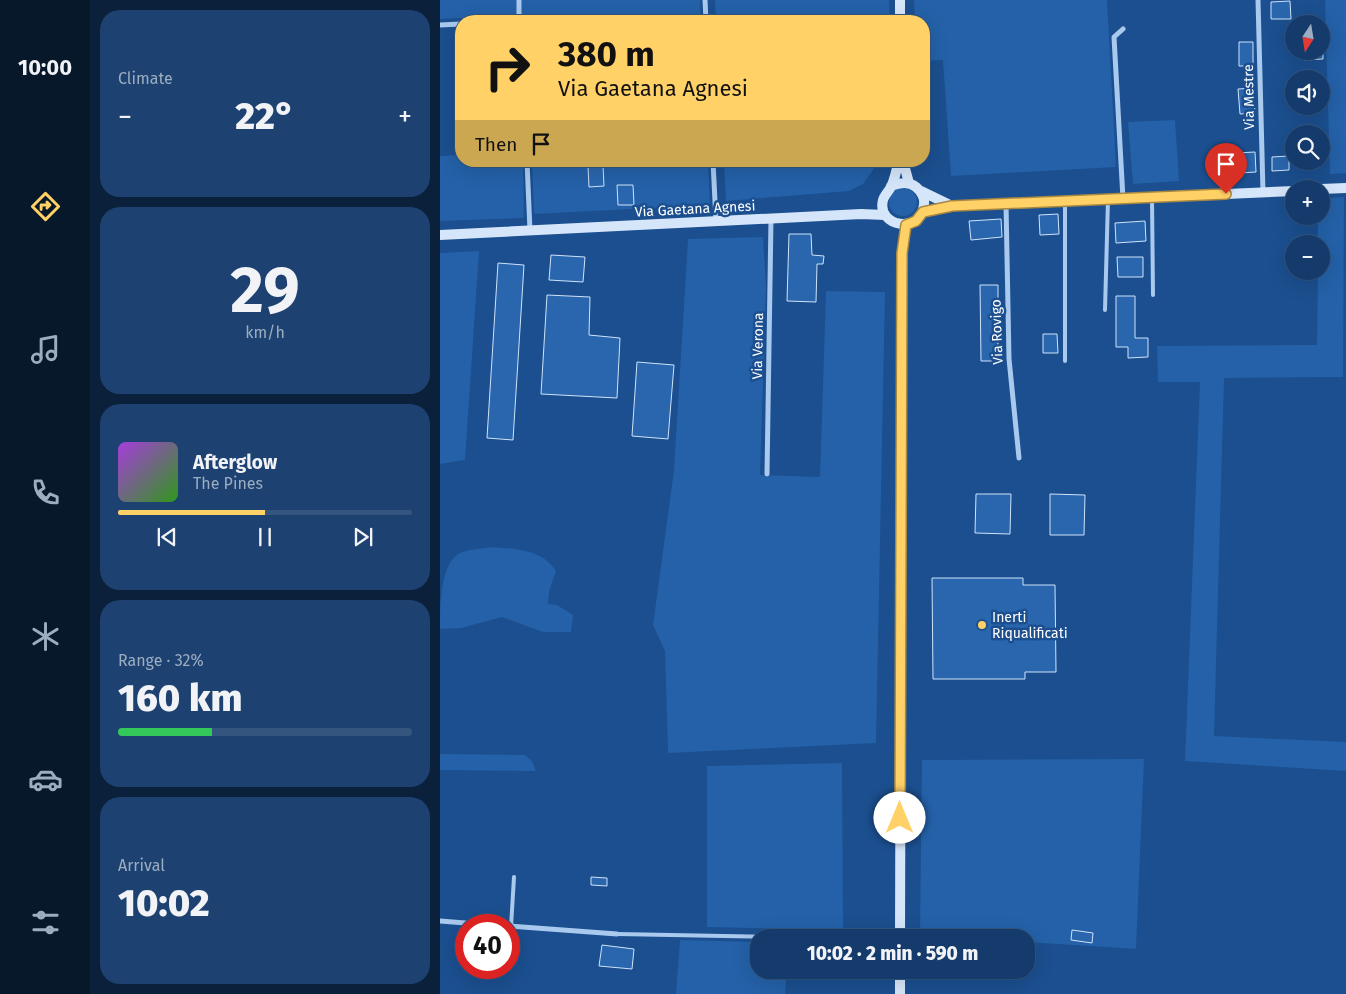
<!DOCTYPE html>
<meta charset="utf-8">
<style>
body{margin:0;font-family:"Fira Sans",sans-serif;background:#1d4271;color:#f1f3f6;height:100vh;display:flex;flex-direction:column;font-size:19px;white-space:nowrap}
*{box-sizing:border-box;margin:0}
p{font-size:16px;color:#9dadc1}
.icon{flex:none;width:28px;height:28px;fill:none;stroke:currentColor;stroke-width:2;stroke-linecap:round;stroke-linejoin:round}
.map{position:relative;flex:1;overflow:hidden}
.drawer{display:flex;flex-direction:column;gap:10px;padding:10px;background:#0b203b;width:350px}
.drawer>*{flex:none}
.banner{position:absolute;left:15px;top:15px;width:475px;height:152px;border-radius:20px;box-shadow:0 5px 20px #0002,0 0 0 1px #33557e;background:#ffd166;color:#111;overflow:hidden}
.needle{width:32px;rotate:192deg}
.buttons{position:absolute;left:845px;top:15px;display:grid;gap:10px}
.buttons a{display:grid;place-items:center;width:45px;height:45px;border-radius:50%;background:#143b6b;box-shadow:0 5px 20px #0002,0 0 0 1px #33557e;font-size:25px}
.speed{position:absolute;left:15px;top:914px;display:flex;gap:10px;font-size:25px;font-weight:700;text-align:center}
.speed>*{display:grid;place-content:center;width:65px;height:65px;border-radius:50%;background:#143b6b;box-shadow:0 5px 20px #0002,0 0 0 1px #33557e;line-height:1}
.speed .limit{border:8px solid #d22;background:#fff;color:#111}
.pin{position:absolute;display:grid;place-items:center;width:42px;height:42px;color:#fff;margin:-51px -21px;border-radius:50% 50% 50% 0;rotate:-45deg;box-shadow:0 0 5px #0007}
.pin .icon{rotate:45deg}
.me{position:absolute;width:55px;margin:-28px;rotate:0deg;stroke-linejoin:round;filter:drop-shadow(0 0 4px #0008)}
.turn{display:flex;align-items:center;gap:18px;height:105px;padding:0 20px;font-size:22px}
.turn .icon{width:65px;height:65px;stroke-width:2.5}
.turn b{display:block;font-size:35px;line-height:42px}
.then{display:flex;align-items:center;height:48px;padding:0 20px;background:#0003;gap:10px;font-size:19px}
.big{font-size:38px;font-weight:800;line-height:1.1}
.drawer .widget{flex:1;display:flex;flex-direction:column;justify-content:center;gap:8px;min-width:0;padding:0 18px;border-radius:20px;background:#1d4271}
.drawer .dial{align-items:center;gap:0}
.dial b{font-size:65px;line-height:1}
.song{display:flex;align-items:center;gap:15px}
.cover{width:60px;height:60px;border-radius:8px;background:linear-gradient(135deg,hsl(280 70% 55%),hsl(110 70% 35%))}
.played{height:5px;border-radius:2px;background:linear-gradient(90deg,#ffd166 50%,#33557e 50%)}
.keys{display:flex;justify-content:space-around;direction:ltr}
.heat{display:flex;justify-content:space-between;align-items:center;font-size:28px;direction:ltr}
.charge{height:8px;border-radius:4px;background:linear-gradient(90deg,#34c759 32%,#33557e 0)}
.trip{position:absolute;left:310px;top:929px;width:285px;height:50px;border-radius:20px;background:#143b6b;box-shadow:0 5px 20px #0002,0 0 0 1px #33557e;font-weight:800;line-height:50px;text-align:center}
main{display:flex;flex:1;min-height:0}
.dock{display:flex;flex-direction:column;width:90px;justify-content:space-around;align-items:center;background:#08182b;color:#9dadc1}
.dock .icon{width:35px;height:35px}
.dock .active{color:#ffd166}
.dock b{font-size:22px;color:#f1f3f6}
.map>svg:first-child{display:block}
.green{fill:#2461a8}
.building{fill:#2a66ad;stroke:#cfe3fa}
.lines{fill:none;stroke-linecap:round;stroke-linejoin:round}
.lane{stroke:#a9c9ee;stroke-width:4}
.street{stroke:#a9c9ee;stroke-width:5}
.secondary{stroke:#d6e6fa;stroke-width:10}
.route-casing{stroke:#a68842;stroke-width:12}
.route{stroke:#ffd166;stroke-width:9}
.poi-dot{fill:#ffd166;stroke:#1b4f8f;stroke-width:2}
.labels{text-anchor:middle;dominant-baseline:central;stroke-width:5;stroke-linejoin:round;paint-order:stroke}
.street-label{font-size:14px;fill:#fff;stroke:#1b4f8f}
.poi-label{font-size:14px;fill:#fff;stroke:#1b4f8f;text-anchor:start}
</style>
<main>
<nav class="dock">
<b>10:00</b>
<svg class="icon active" aria-label="directions" viewBox="0 0 24 24"><path d="M12 3l9 9-9 9-9-9zM9 14v-3h6M13 9l2 2-2 2"/></svg>
<svg class="icon" aria-label="music" viewBox="0 0 24 24"><path d="M9 18V5l10-2v13"/><circle cx="6" cy="18" r="3"/><circle cx="16" cy="16" r="3"/></svg>
<svg class="icon" aria-label="phone" viewBox="0 0 24 24"><path d="M5 4h4l2 5-3 2q2 4 5 5l2-3 5 2v4C11 20 4 13 5 4z"/></svg>
<svg class="icon" aria-label="climate" viewBox="0 0 24 24"><path d="M12 3v18M4 7l16 10M4 17L20 7"/></svg>
<svg class="icon" aria-label="car" viewBox="0 0 24 24"><path d="M5 17H2v-5l4-1 3-4h7l3 4 3 1v5h-3M9 17h6M6 11h13"/><circle cx="7" cy="17" r="2"/><circle cx="17" cy="17" r="2"/></svg>
<svg class="icon" aria-label="filters" viewBox="0 0 24 24"><path d="M4 7h16M4 17h16"/><circle cx="9" cy="7" r="2"/><circle cx="15" cy="17" r="2"/></svg>
</nav>
<section class="drawer">
<div class="widget"><p>Climate</p>
<div class="heat"><a>−</a><b class="big">22°</b><a>+</a></div>
</div>
<div class="widget dial"><b>29</b><p>km/h</p></div>
<div class="widget">
<div class="song"><i class="cover"></i><div><b>Afterglow</b><p>The Pines</p></div></div>
<div class="played"></div>
<div class="keys"><svg class="icon" aria-label="previous" viewBox="0 0 24 24"><path d="M18 5L8 12l10 7zM5 5v14"/></svg><svg class="icon" aria-label="pause" viewBox="0 0 24 24"><path d="M8 5v14M16 5v14"/></svg><svg class="icon" aria-label="next" viewBox="0 0 24 24"><path d="M6 5l10 7-10 7zM19 5v14"/></svg></div>
</div>
<div class="widget"><p>Range · 32%</p><b class="big">160 km</b><div class="charge"></div></div>
<div class="widget"><p>Arrival</p><b class="big">10:02</b></div>
</section>
<div class="map">
<svg width="906" height="994" viewBox="0 0 906 994">
<rect width="100%" height="100%" fill="#1b4f8f"/>
<!-- green -->
<path class="green" d="M 0,0 L 260,0 L 261,21 L 82,21 L 73,16 L 0,19 Z
M 275,0 L 449,0 L 450,21 L 276,21 Z
M 474,0 L 667,0 L 676,167 L 511,176 L 503,60 L 484,61 L 484,21 L 475,21 Z
M 885,0 L 906,0 L 906,173 L 890,174 Z
M 735,120 L 739,181 L 693,184 L 688,122 Z
M 21,155 L 21,161 L 83,161 L 84,218 L 0,221 L 0,156 Z
M 92,161 L 268,161 L 270,205 L 94,214 Z
M 284,161 L 439,161 L 423,184 L 409,191 L 286,201 Z
M449 202a14 14 0 1 1 28 0a14 14 0 1 1-28 0Z
M 904,197 L 903,377 L 784,378 L 774,736 L 906,742 L 906,771 L 745,761 L 760,382 L 718,382 L 717,346 L 877,345 L 878,271 L 881,271 L 881,244 L 878,244 L 878,216 L 881,216 L 881,198 Z
M 323,237 L 326,288 L 320,475 L 380,477 L 386,291 L 445,292 L 436,743 L 228,753 L 225,651 L 213,625 L 234,470 L 248,239 Z
M 39,251 L 25,460 L 0,464 L 0,253 Z
M 51,547 C 75,549 102,549 116,571 L 109,592 L 108,604 L 117,605 L 133,615 L 131,632 L 103,632 L 62,617 L 21,628 L 0,629 C 0,607 0,563 20,553 C 29,549 41,549 51,547 Z
M 0,754 L 85,755 L 92,761 L 96,771 L 0,770 Z
M 704,759 L 696,949 L 586,942 L 586,938 L 533,938 L 480,934 L 482,760 Z
M 402,763 L 403,930 L 267,927 L 267,766 Z
M 240,940 L 319,942 L 319,970 L 347,970 L 345,994 L 236,994 Z"/>
<!-- building -->
<path class="building" d="M 850,1 L 851,19 L 831,19 L 831,2 Z
M 799,42 L 813,42 L 813,66 L 799,66 Z
M 864,51 L 883,51 L 883,59 L 864,60 Z
M 813,88 L 815,113 L 800,114 L 798,89 Z
M 815,152 L 816,172 L 800,173 L 800,168 L 776,170 L 776,154 Z
M 849,156 L 849,170 L 832,171 L 832,157 Z
M 163,166 L 164,186 L 149,187 L 148,167 Z
M 177,185 L 193,185 L 194,205 L 178,205 Z
M 618,214 L 619,234 L 600,235 L 599,215 Z
M 561,219 L 562,237 L 531,240 L 529,221 Z
M 705,221 L 706,241 L 676,243 L 675,223 Z
M 349,234 L 371,234 L 372,255 L 384,256 L 383,264 L 377,264 L 376,302 L 347,301 Z
M 111,255 L 145,257 L 143,282 L 109,280 Z
M 677,257 L 703,257 L 703,277 L 678,277 Z
M 58,263 L 84,265 L 73,440 L 47,438 Z
M 540,285 L 558,285 L 558,361 L 541,361 Z
M 107,295 L 150,297 L 149,335 L 180,338 L 177,398 L 101,394 Z
M 676,296 L 695,296 L 695,338 L 708,338 L 708,357 L 688,358 L 688,347 L 676,347 Z
M 603,334 L 617,334 L 618,353 L 603,353 Z
M 197,362 L 234,365 L 228,439 L 192,436 Z
M 536,494 L 571,494 L 570,534 L 535,533 Z
M 610,494 L 645,495 L 644,535 L 610,535 Z
M 492,578 L 583,578 L 583,585 L 615,585 L 616,672 L 585,672 L 585,679 L 493,679 Z
M 151,877 L 167,878 L 167,886 L 151,885 Z
M 632,930 L 653,933 L 652,943 L 631,940 Z
M 162,945 L 194,949 L 192,969 L 159,966 Z"/>
<g class="lines">
<!-- lane -->
<path class="lane" d="M 484,68 L 486,68
M 712,198 L 713,295
M 625,201 L 625,361
M 665,310 L 668,199
M 71,927 L 74,877
M 177,934 L 399,938"/>
<!-- street -->
<path class="street" d="M 79,0 L 79,21
M 265,0 L 266,21
M 818,0 L 823,192
M 0,25 L 21,24
M 87,161 L 90,231
M 273,161 L 276,222
M 683,199 L 674,37 L 683,29
M 566,204 L 569,359 L 579,458
M 327,474 L 331,219
M 0,921 L 51,925
M 69,926 L 177,934"/>
<!-- secondary -->
<path class="secondary" d="M 460,0 L 460,21
M 463,161 L 469,183
M 451,186 C 460,183 468,181 476,187 C 481,191 485,198 484,204 C 482,235 436,227 443,200 C 444,196 448,192 451,187 C 455,179 456,170 459,161
M 881,189 L 906,188
M 481,191 L 512,206
M 483,212 L 512,206 L 854,191
M 0,235 L 421,214 L 445,215
M 460,938 L 462,253 L 466,225
M 460,970 L 460,994"/>
</g>
<g class="lines">
<defs>
<path id="route" d="M 460,818 L 462,253 L 466,225 L 476,221 L 483,212 L 512,206 L 786,194"/>
</defs>
<!-- route casing -->
<use href="#route" class="route-casing"/>
<!-- route -->
<use href="#route" class="route"/>
</g>
<!-- markers -->
<circle class="poi-dot" cx="542" cy="625" r="5"/>
<g class="labels">
<!-- street labels -->
<g class="street-label">
<text transform="translate(809 97) rotate(-91)">Via Mestre</text>
<text transform="translate(255 209) rotate(-3)">Via Gaetana Agnesi</text>
<text transform="translate(557 332) rotate(-92)">Via Rovigo</text>
<text transform="translate(318 346) rotate(-89)">Via Verona</text>
</g>
<!-- poi labels -->
<g class="poi-label">
<text x="552" y="617">Inerti<tspan x="552" dy="16">Riqualificati</tspan></text>
</g>
</g>
</svg>
<div class="buttons">
<a><svg class="needle" viewBox="-14 -14 28 28"><path d="M0-13l5 13h-10z" fill="#e53935"/><path d="M0 13l5-13h-10z" fill="#9dadc1"/></svg></a>
<a><svg class="icon" aria-label="sound" viewBox="0 0 24 24"><path d="M4 9h4l5-4v14l-5-4H4zM17 9q2 3 0 6"/></svg></a>
<a><svg class="icon" aria-label="search" viewBox="0 0 24 24"><circle cx="10" cy="10" r="6"/><path d="M15 15l6 6"/></svg></a>
<a>+</a>
<a>−</a>
</div>
<div class="speed"><div class="limit">40</div></div>
<div class="pin" style="left:786px;top:194px;background:#d93025"><svg class="icon" aria-label="arrive" viewBox="0 0 24 24"><path d="M6 21V4h12l-3 4 3 4H6"/></svg></div>
<svg class="me" style="left:460px;top:818px" viewBox="-20 -20 40 40"><circle r="19" fill="#fff"/><path d="M0-13L10 11 0 6-10 11z" fill="#ffd166"/></svg>
<div class="trip">10:02 · 2 min · 590 m</div>
<div class="banner">
<div class="turn"><svg class="icon" aria-label="right" viewBox="0 0 24 24"><path d="M7 20v-9h11M14 6l5 5-5 5"/></svg><div><b>380 m</b>Via Gaetana Agnesi</div></div>
<div class="then">Then<svg class="icon" aria-label="arrive" viewBox="0 0 24 24"><path d="M6 21V4h12l-3 4 3 4H6"/></svg></div>
</div>
</div>
</main>
